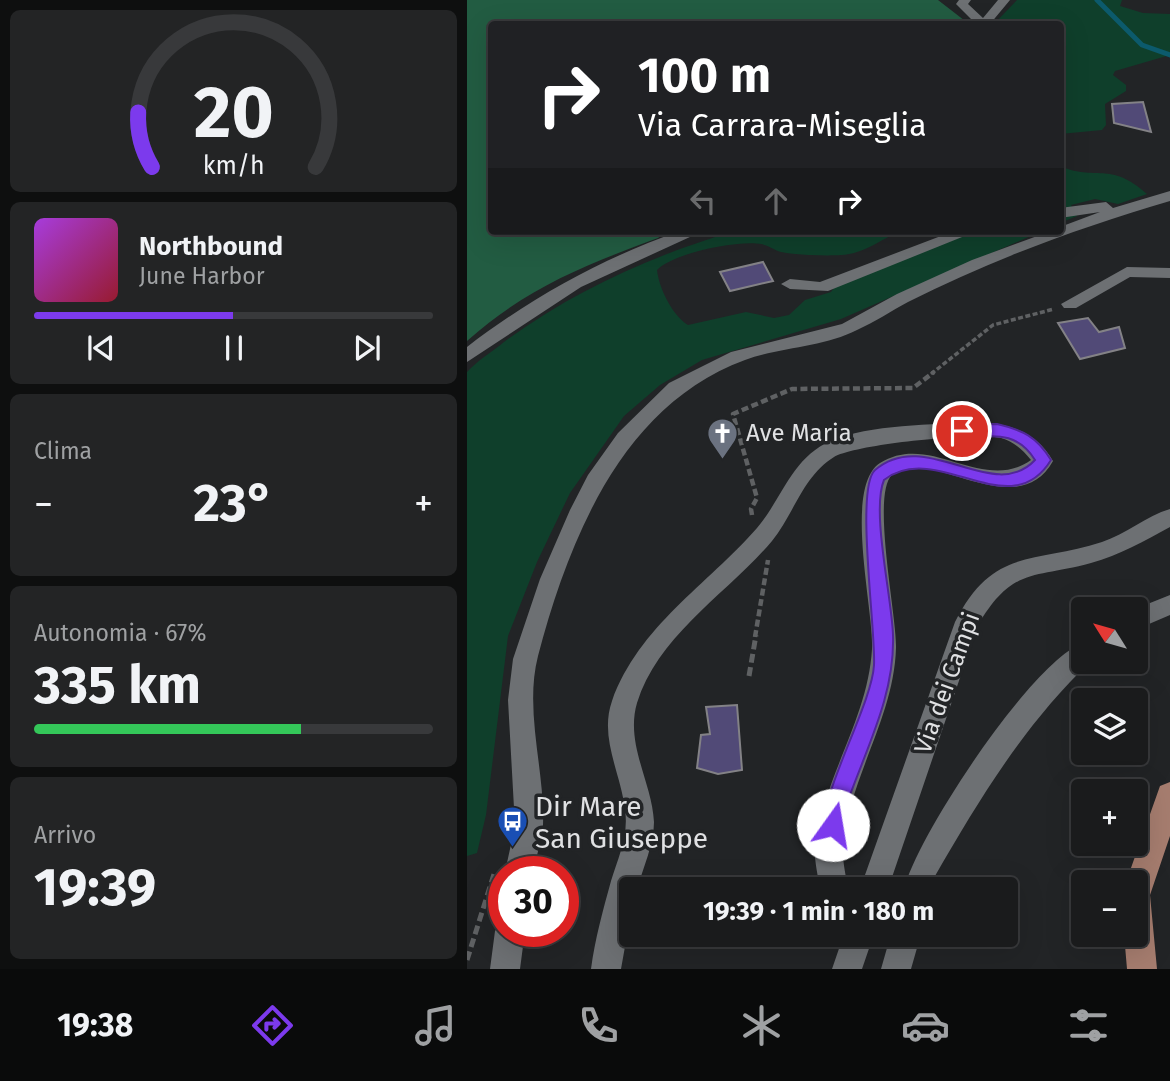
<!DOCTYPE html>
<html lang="it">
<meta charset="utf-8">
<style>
body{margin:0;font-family:"Fira Sans",sans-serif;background:#232425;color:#f1f3f6;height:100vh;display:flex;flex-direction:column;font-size:26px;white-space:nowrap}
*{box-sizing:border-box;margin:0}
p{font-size:23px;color:#9fa1a3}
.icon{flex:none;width:38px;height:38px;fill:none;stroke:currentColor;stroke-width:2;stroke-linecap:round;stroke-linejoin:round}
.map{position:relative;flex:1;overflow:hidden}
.sheet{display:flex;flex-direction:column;gap:10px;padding:10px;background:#0e0f0f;width:467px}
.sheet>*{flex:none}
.guide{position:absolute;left:21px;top:21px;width:576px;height:214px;border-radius:7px;box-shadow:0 7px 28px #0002,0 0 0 2px #38393b;background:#202124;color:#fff;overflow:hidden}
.needle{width:46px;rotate:307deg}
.tools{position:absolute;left:604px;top:597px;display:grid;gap:14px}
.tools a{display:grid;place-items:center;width:77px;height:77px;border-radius:7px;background:#1a1b1c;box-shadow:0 7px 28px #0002,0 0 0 2px #38393b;font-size:35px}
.speed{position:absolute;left:21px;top:856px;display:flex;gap:14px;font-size:35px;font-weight:700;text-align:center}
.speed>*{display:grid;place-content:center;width:91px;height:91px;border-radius:50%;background:#1a1b1c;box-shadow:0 7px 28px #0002,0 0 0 2px #38393b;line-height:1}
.speed .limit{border:10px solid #d22;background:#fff;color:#111}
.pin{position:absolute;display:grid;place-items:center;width:60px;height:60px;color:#fff;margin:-30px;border:4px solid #fff;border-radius:50%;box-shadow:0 2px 7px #0007}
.me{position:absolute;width:77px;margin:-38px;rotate:13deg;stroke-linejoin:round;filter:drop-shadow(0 0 5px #0008)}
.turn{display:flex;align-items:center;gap:24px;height:147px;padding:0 35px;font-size:32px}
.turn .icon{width:91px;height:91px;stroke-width:2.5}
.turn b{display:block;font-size:49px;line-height:60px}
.lanes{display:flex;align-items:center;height:66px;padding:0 35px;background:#0003;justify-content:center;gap:35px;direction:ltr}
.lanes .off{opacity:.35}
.big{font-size:52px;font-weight:700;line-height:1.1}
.sheet .card{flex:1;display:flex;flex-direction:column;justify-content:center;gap:10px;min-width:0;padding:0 24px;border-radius:10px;background:#232425}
.sheet .dial{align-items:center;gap:0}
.dial svg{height:182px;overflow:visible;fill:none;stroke:#38393b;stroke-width:7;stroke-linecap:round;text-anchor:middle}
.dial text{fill:#f1f3f6;stroke:none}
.song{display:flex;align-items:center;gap:21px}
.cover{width:84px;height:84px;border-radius:10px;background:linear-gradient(135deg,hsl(280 70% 55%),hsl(350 70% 35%))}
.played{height:7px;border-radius:4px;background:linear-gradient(90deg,#7c3aed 50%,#38393b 50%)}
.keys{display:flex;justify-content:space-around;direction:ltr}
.heat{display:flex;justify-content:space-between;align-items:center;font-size:38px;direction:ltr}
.charge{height:10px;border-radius:5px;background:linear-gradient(90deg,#34c759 67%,#38393b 0)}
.trip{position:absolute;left:152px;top:877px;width:399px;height:70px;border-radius:7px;background:#1a1b1c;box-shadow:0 7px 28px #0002,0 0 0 2px #38393b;font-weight:700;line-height:70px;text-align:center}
.menu{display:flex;height:112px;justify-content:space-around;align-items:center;background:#0a0b0b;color:#9fa1a3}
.menu .icon{width:49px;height:49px}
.menu .current{color:#7c3aed}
.menu b{font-size:32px;color:#f1f3f6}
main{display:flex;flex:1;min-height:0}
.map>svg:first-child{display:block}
.green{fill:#0f3f2b}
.forest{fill:#225c42}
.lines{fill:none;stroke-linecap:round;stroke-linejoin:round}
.stream{stroke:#0c5a6c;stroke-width:5}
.building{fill:#514a77;stroke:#838286;stroke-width:2}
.path-far2{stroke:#5f6163;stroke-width:3.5;stroke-dasharray:5 2.5;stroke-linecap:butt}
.path-far1{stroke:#5f6163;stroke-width:4.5;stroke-dasharray:7 3.5;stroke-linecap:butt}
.path{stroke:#5f6163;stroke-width:5;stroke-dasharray:9 4.5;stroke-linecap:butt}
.minor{fill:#6d7073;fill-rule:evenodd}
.major{fill:#a67d6f;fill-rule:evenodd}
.route{fill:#7c3aed;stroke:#51269a;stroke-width:2}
.labels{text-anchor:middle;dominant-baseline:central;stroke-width:7;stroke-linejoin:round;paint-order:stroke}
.poi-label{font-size:24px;fill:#e0e1e3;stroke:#222426;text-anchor:start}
.street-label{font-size:24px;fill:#e0e1e3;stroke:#222426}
.near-poi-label{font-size:28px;fill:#e0e1e3;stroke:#222426;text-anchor:start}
</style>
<main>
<section class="sheet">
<div class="card dial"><svg viewBox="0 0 100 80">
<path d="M14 69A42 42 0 1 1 86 69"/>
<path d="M14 69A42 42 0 0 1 8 45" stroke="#7c3aed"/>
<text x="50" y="56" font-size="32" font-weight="700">20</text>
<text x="50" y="72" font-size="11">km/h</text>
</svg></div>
<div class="card">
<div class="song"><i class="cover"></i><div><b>Northbound</b><p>June Harbor</p></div></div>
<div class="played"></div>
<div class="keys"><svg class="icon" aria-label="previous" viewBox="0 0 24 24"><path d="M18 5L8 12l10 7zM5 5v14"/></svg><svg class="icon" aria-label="pause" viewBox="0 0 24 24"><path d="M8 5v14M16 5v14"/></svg><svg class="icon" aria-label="next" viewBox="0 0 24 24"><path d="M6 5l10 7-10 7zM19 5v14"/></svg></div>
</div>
<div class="card"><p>Clima</p>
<div class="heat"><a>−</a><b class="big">23°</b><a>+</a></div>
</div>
<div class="card"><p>Autonomia · 67%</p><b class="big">335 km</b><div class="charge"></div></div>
<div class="card"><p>Arrivo</p><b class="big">19:39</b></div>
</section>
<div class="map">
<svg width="703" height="969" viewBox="0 0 703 969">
<rect width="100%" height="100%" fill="#222426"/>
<!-- green -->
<path class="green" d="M 550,0 L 655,0 L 653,6 L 676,13 L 703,14 L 703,55 L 648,71 L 646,75 L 659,85 L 659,91 L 638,104 L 639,125 L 635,130 L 593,134 L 593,24 L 527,24 Z
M 593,166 C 629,182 642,160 680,194 L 651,204 L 628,199 L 604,205 L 610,216 L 593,223 Z
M 268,231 L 433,231 C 413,240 397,254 374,255 C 360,256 327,255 314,252 C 307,250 301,245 294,244 C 271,240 206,253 190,270 C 192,288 205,315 221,325 L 279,312 L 307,318 L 322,315 L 338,300 L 364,292 L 370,284 L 489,231 L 575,231 L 374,319 L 235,360 L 193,385 L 157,416 L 103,493 L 70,562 L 41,636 L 19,815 L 10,853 L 0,856 L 0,372 C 11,360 25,352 37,342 C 106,291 186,255 268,231 Z"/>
<!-- forest -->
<path class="forest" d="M 0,0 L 471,0 L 502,24 L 24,24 L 24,231 L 200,231 L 191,238 C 116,266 61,287 0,341 Z"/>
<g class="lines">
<!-- stream -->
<path class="stream" d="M 630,0 L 675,45 L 703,55"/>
</g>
<!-- building -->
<path class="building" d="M 676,102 L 684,132 L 647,123 L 645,104 Z
M 296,262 L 306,281 L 263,291 L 253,272 Z
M 621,318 L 632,332 L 652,327 L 658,348 L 613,359 L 591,323 Z
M 270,705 L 275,770 L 251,774 L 230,768 L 234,735 L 243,734 L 239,707 Z"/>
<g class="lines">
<!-- path-far2 -->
<path class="path-far2" d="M 464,374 L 526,325 L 587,309"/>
<!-- path-far1 -->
<path class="path-far1" d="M 285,515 L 284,509 L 290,498 L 266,414 L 325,389 L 446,388 L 467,372
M 288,637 L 301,560"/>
<!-- path -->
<path class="path" d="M 282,676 L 289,635
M 0,960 L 27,874"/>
<!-- minor -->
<path class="minor" d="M 492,0 L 504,0 L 501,4 L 516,18 L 531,0 L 543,0 L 523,24 L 509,24 L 489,4 Z
M 703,191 L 703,201 C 614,227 524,260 441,302 C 424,311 408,322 390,330 C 357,347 314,347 278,360 C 155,405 102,539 71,656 C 57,711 78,770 76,825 C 75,840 69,857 66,872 L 38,872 L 48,826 L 41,700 L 46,659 L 73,579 L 103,510 L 121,475 L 151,433 L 202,383 L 264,352 L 375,324 L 430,294 L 505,260 L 584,231 L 593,231 L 593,227 L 633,212 L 593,218 L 593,208 L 639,202 L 646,208 Z
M 213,231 L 236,231 L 114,287 L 0,362 L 0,347 C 65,297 136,258 213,231 Z
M 487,231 L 510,231 L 361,291 L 323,289 L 314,284 L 323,279 L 353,282 Z
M 660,267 L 703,268 L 703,278 L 663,277 L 609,308 L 597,308 L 594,304 Z
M 510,422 C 542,423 570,432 586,461 C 549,527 460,443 425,475 C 404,494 430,617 429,648 C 427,718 382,778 376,847 C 375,861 379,875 381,889 L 353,889 C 351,875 347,861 348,847 C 356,778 401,719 405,649 C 407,610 376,487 413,463 C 463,431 516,494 564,460 C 556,450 546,441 534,438 C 510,432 388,444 367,457 C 336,476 327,514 305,541 C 261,593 191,635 170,703 C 158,744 185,782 187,822 C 187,844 176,868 170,889 L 164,889 L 164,913 L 154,969 L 124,969 C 128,939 136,910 144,881 C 151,858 162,835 158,810 C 154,773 132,738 145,701 C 172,626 240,585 290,528 C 315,499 325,457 364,441 C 402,424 467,425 510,422 Z
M 703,509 L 703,527 C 677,541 653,555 624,563 C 566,579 546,566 511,625 L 421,889 L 393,889 L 488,622 C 526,546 568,564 635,542 C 659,534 679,516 703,509 Z
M 703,595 L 703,615 L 668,630 L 668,609 Z
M 616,643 L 616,662 L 623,662 C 558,724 513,798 468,876 L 465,889 L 437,889 C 450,836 565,661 616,643 Z
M 37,919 L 37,931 L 58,931 L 53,969 L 23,969 L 28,931 Z
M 377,934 L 407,934 L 395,969 L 365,969 Z
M 424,934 L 454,934 L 444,969 L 414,969 Z"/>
<!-- major -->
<path class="major" d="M 703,782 L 703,836 L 683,895 L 690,969 L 660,969 L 657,934 L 668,934 L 668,882 L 659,882 L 693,786 Z"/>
</g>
<!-- route -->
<path class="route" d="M 530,424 C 556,430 570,437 584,460 C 543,527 470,439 417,480 C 404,511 425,598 426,635 C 428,692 402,743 383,795 C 378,807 379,820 374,832 L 366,835 L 359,832 C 347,804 405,706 407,665 C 409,630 388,488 408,470 C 459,426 526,505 568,460 C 542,418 502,448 487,431 L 495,425 Z"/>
<!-- icons -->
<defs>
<symbol id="church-pin" viewBox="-11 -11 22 30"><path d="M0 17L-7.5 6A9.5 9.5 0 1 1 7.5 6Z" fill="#6b7280" stroke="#222426"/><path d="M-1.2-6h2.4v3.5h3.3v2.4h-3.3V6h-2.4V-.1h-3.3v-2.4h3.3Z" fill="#fff"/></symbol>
<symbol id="bus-pin" viewBox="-11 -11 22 30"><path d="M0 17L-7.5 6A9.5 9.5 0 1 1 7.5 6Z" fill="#1a4fb4" stroke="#222426"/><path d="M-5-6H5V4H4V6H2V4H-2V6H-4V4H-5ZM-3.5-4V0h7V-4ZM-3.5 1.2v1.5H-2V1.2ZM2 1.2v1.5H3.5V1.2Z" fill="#fff"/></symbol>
</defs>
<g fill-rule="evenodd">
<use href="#church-pin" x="238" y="416" width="35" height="47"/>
<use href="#bus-pin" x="28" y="804" width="35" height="47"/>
</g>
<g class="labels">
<!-- poi labels -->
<g class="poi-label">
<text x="279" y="433">Ave Maria</text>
</g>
<!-- street labels -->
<g class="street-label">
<text transform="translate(480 683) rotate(-70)">Via dei Campi</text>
</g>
<!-- near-poi labels -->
<g class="near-poi-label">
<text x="68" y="806">Dir Mare<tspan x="68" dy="32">San Giuseppe</tspan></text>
</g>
</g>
</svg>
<div class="tools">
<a><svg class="needle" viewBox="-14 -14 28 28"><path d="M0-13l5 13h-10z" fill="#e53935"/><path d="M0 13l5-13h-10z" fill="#9fa1a3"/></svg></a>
<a><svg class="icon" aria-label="layers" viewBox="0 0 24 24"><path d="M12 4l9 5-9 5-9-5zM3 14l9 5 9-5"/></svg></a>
<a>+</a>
<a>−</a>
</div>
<div class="speed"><div class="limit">30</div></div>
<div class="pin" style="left:495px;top:431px;background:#d93025"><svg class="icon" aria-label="arrive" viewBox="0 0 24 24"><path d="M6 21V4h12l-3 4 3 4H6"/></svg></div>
<svg class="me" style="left:366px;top:825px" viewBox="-20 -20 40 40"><circle r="19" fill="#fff"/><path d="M0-13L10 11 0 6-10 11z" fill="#7c3aed"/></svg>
<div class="trip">19:39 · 1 min · 180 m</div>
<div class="guide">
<div class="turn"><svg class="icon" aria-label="right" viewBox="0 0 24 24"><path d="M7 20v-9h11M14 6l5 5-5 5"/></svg><div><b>100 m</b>Via Carrara-Miseglia</div></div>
<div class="lanes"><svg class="icon off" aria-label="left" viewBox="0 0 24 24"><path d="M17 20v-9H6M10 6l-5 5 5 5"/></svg><svg class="icon off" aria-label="ahead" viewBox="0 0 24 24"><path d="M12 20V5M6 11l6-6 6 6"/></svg><svg class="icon" aria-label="right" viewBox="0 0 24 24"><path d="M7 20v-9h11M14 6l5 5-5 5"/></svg></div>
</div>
</div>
</main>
<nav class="menu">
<b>19:38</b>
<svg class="icon current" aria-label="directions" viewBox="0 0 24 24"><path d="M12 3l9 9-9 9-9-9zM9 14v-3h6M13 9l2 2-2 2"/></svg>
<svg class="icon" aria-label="music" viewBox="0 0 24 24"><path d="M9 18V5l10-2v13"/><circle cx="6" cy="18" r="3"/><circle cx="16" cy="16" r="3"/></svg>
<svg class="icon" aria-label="phone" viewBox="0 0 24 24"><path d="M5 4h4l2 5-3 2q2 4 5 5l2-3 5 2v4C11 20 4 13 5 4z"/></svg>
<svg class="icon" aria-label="climate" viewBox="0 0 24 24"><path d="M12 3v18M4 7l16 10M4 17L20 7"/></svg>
<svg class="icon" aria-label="car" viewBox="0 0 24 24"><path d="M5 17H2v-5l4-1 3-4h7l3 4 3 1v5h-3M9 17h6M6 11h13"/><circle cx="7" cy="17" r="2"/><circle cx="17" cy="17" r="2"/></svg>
<svg class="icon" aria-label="filters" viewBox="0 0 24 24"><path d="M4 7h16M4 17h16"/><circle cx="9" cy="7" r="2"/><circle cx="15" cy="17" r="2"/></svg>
</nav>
